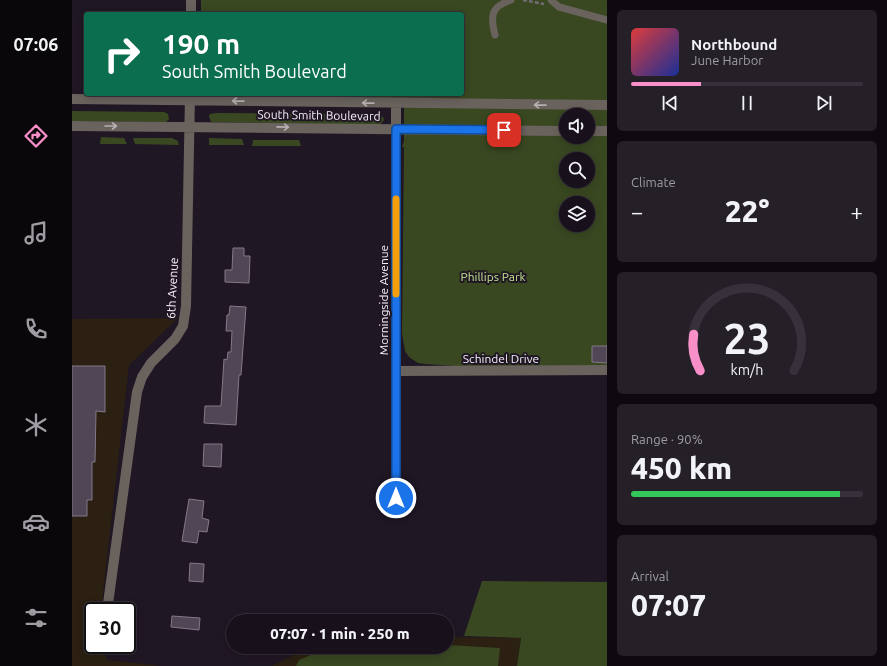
<!DOCTYPE html>
<meta charset="utf-8">
<style>
body{margin:0;font-family:Ubuntu,sans-serif;background:#251f28;color:#f1f3f6;height:100vh;display:flex;flex-direction:column;font-size:15px;white-space:nowrap}
*{box-sizing:border-box;margin:0}
p{font-size:13px;color:#9f9da3}
.icon{flex:none;width:22px;height:22px;fill:none;stroke:currentColor;stroke-width:2;stroke-linecap:round;stroke-linejoin:round}
.map{position:relative;flex:1;overflow:hidden}
.drawer{display:flex;flex-direction:column;gap:10px;padding:10px;background:#0d090f;width:280px}
.drawer>*{flex:none}
.banner{position:absolute;left:12px;top:12px;width:380px;height:84px;border-radius:4px;box-shadow:0 2px 10px #0003,0 0 0 1px #36313a;background:#0b6e4f;color:#fff;overflow:hidden}
.fabs{position:absolute;left:487px;top:108px;display:grid;gap:8px}
.fabs a{display:grid;place-items:center;width:36px;height:36px;border-radius:50%;background:#18111b;box-shadow:0 2px 10px #0003,0 0 0 1px #36313a;font-size:20px}
.speed{position:absolute;left:12px;top:602px;display:flex;gap:8px;font-size:20px;font-weight:700;text-align:center}
.speed>*{display:grid;place-content:center;width:52px;height:52px;border-radius:50%;background:#18111b;box-shadow:0 2px 10px #0003,0 0 0 1px #36313a;line-height:1}
.speed .limit{border:2px solid #111;border-radius:6px;background:#fff;color:#111}
.pin{position:absolute;display:grid;place-items:center;width:34px;height:34px;color:#fff;margin:-17px;border-radius:8px;box-shadow:0 2px 6px #0006}
.me{position:absolute;width:44px;margin:-22px;rotate:0deg;stroke-linejoin:round;filter:drop-shadow(0 0 3px #0008)}
.turn{display:flex;align-items:center;gap:14px;height:84px;padding:0 12px;font-size:18px}
.turn .icon{width:52px;height:52px;stroke-width:2.5}
.turn b{display:block;font-size:28px;line-height:34px}
.big{font-size:30px;font-weight:800;line-height:1.1}
.drawer .card{flex:1;display:flex;flex-direction:column;justify-content:center;gap:6px;min-width:0;padding:0 14px;border-radius:6px;background:#251f28}
.drawer .dial{align-items:center;gap:0}
.dial svg{height:104px;overflow:visible;fill:none;stroke:#36313a;stroke-width:7;stroke-linecap:round;text-anchor:middle}
.dial text{fill:#f1f3f6;stroke:none}
.song{display:flex;align-items:center;gap:12px}
.cover{width:48px;height:48px;border-radius:6px;background:linear-gradient(135deg,hsl(0 70% 55%),hsl(230 70% 35%))}
.played{height:4px;border-radius:2px;background:linear-gradient(90deg,#f98fc9 30%,#36313a 30%)}
.keys{display:flex;justify-content:space-around;direction:ltr}
.heat{display:flex;justify-content:space-between;align-items:center;font-size:22px;direction:ltr}
.charge{height:6px;border-radius:3px;background:linear-gradient(90deg,#34c759 90%,#36313a 0)}
.trip{position:absolute;left:154px;top:614px;width:228px;height:40px;border-radius:20px;background:#18111b;box-shadow:0 2px 10px #0003,0 0 0 1px #36313a;font-weight:800;line-height:40px;text-align:center}
main{display:flex;flex:1;min-height:0}
.menu{display:flex;flex-direction:column;width:72px;justify-content:space-around;align-items:center;background:#0a070b;color:#9f9da3}
.menu .icon{width:28px;height:28px}
.menu .selected{color:#f98fc9}
.menu b{font-size:18px;color:#f1f3f6}
.map>svg:first-child{display:block}
.education{fill:#2b2012}
.green{fill:#394821;fill-rule:evenodd}
.building{fill:#514655;stroke:#847988}
.lines{fill:none;stroke-linecap:round;stroke-linejoin:round}
.path{stroke:#736b76;stroke-width:2.5;stroke-dasharray:4 2;stroke-linecap:butt}
.lane{stroke:#69625d;stroke-width:7}
.street{stroke:#69625d;stroke-width:10}
.oneway{stroke:#b7b0b3}
.route-casing{stroke:#114b97;stroke-width:10}
.route{stroke:#1a73e8;stroke-width:7}
.slow{stroke:#f59e0b;stroke-width:7}
.labels{text-anchor:middle;dominant-baseline:central;stroke-width:4;stroke-linejoin:round;paint-order:stroke}
.street-label{font-size:12px;fill:#f7f0f9;stroke:#201724}
.park-label{font-size:12px;fill:#c2e491;stroke:#201724}
</style>
<main>
<nav class="menu">
<b>07:06</b>
<svg class="icon selected" aria-label="directions" viewBox="0 0 24 24"><path d="M12 3l9 9-9 9-9-9zM9 14v-3h6M13 9l2 2-2 2"/></svg>
<svg class="icon" aria-label="music" viewBox="0 0 24 24"><path d="M9 18V5l10-2v13"/><circle cx="6" cy="18" r="3"/><circle cx="16" cy="16" r="3"/></svg>
<svg class="icon" aria-label="phone" viewBox="0 0 24 24"><path d="M5 4h4l2 5-3 2q2 4 5 5l2-3 5 2v4C11 20 4 13 5 4z"/></svg>
<svg class="icon" aria-label="climate" viewBox="0 0 24 24"><path d="M12 3v18M4 7l16 10M4 17L20 7"/></svg>
<svg class="icon" aria-label="car" viewBox="0 0 24 24"><path d="M5 17H2v-5l4-1 3-4h7l3 4 3 1v5h-3M9 17h6M6 11h13"/><circle cx="7" cy="17" r="2"/><circle cx="17" cy="17" r="2"/></svg>
<svg class="icon" aria-label="filters" viewBox="0 0 24 24"><path d="M4 7h16M4 17h16"/><circle cx="9" cy="7" r="2"/><circle cx="15" cy="17" r="2"/></svg>
</nav>
<div class="map">
<svg width="535" height="666" viewBox="0 0 535 666">
<rect width="100%" height="100%" fill="#201724"/>
<!-- education -->
<path class="education" d="M 106,318 L 57,365 L 29,611 L 21,611 L 21,645 L 28,645 L 36,660 L 90,666 L 0,666 L 0,319 Z
M 375,637 L 449,638 L 445,666 L 200,666 L 237,647 L 375,647 Z"/>
<!-- green -->
<path class="green" d="M 129,0 L 535,0 L 535,366 L 383,366 L 353,364 L 346,363 L 337,357 L 333,351 L 330,333 L 332,147 L 330,147 L 332,141 L 332,99 L 135,96 L 133,94 L 390,94 L 390,14 L 129,14 ZM 494,115 L 516,115 L 516,137 L 494,137 ZM 494,159 L 516,159 L 516,181 L 494,181 ZM 494,203 L 516,203 L 516,225 L 494,225 Z
M 0,111 L 92,112 L 96,114 L 97,119 L 94,122 L 0,121 Z
M 144,113 L 306,114 L 311,117 L 312,120 L 308,125 L 139,122 L 137,116 L 138,114 Z
M 29,137 L 52,138 L 55,144 L 28,144 Z
M 61,138 L 100,138 L 106,141 L 107,145 L 63,144 Z
M 137,138 L 170,139 L 172,145 L 137,145 Z
M 181,140 L 227,140 L 229,146 L 180,146 Z
M 410,581 L 535,582 L 535,666 L 445,666 L 449,638 L 392,636 Z
M 375,645 L 428,648 L 426,666 L 224,666 L 227,660 L 258,647 L 375,647 Z"/>
<!-- building -->
<path class="building" d="M 161,248 L 172,248 L 172,256 L 178,256 L 177,283 L 153,282 L 153,270 L 160,270 Z
M 158,306 L 174,307 L 169,375 L 167,375 L 164,425 L 132,423 L 133,406 L 149,406 L 152,359 L 155,360 L 156,352 L 159,352 L 160,331 L 154,331 L 155,315 L 157,315 Z
M 520,346 L 535,346 L 535,363 L 520,362 Z
M 0,366 L 33,366 L 33,412 L 24,411 L 23,462 L 20,462 L 20,500 L 15,500 L 15,516 L 0,516 Z
M 132,444 L 150,444 L 149,467 L 131,466 Z
M 117,499 L 132,501 L 130,518 L 137,520 L 135,532 L 127,531 L 125,543 L 110,541 Z
M 118,563 L 132,564 L 131,582 L 117,581 Z
M 100,616 L 128,618 L 127,630 L 99,627 Z"/>
<g class="lines">
<!-- path -->
<path class="path" d="M 451,0 L 472,4"/>
<!-- lane -->
<path class="lane" d="M 479,0 L 487,7 L 535,20
M 423,35 C 418,15 419,7 439,0"/>
<!-- street -->
<path class="street" d="M 119,14 L 119,0
M 0,99 L 535,105
M 324,103 L 324,497
M 0,126 L 494,131
M 516,131 L 535,131
M 324,371 L 535,370
M 35,611 L 65,392 L 70,377 L 79,363 L 103,339 L 111,326 L 114,306 L 118,95"/>
</g>
<!-- one-way arrows -->
<defs><path id="oneway-shaft" d="M-6 0H5M1.5-3L5.5 0L1.5 3" fill="none" stroke-width="1.6" stroke-linecap="round" stroke-linejoin="round"/></defs>
<g class="oneway">
<use href="#oneway-shaft" transform="translate(166 101) rotate(-179)"/>
<use href="#oneway-shaft" transform="translate(296 103) rotate(-179)"/>
<use href="#oneway-shaft" transform="translate(468 105) rotate(-179)"/>
<use href="#oneway-shaft" transform="translate(39 126)"/>
<use href="#oneway-shaft" transform="translate(211 127) rotate(1)"/>
</g>
<g class="lines">
<defs>
<path id="route" d="M 324,498 L 324,129 L 432,130"/>
</defs>
<!-- route casing -->
<use href="#route" class="route-casing"/>
<!-- route -->
<use href="#route" class="route"/>
<!-- slow -->
<path class="slow" d="M 324,199 L 324,294"/>
</g>
<g class="labels">
<!-- street labels -->
<g class="street-label">
<text transform="translate(247 115) rotate(1)">South Smith Boulevard</text>
<text transform="translate(100 288) rotate(-87)">6th Avenue</text>
<text transform="translate(311 300) rotate(-90)">Morningside Avenue</text>
<text x="429" y="358">Schindel Drive</text>
</g>
<!-- park labels -->
<g class="park-label">
<text x="421" y="276">Phillips Park</text>
</g>
</g>
</svg>
<div class="fabs">
<a><svg class="icon" aria-label="sound" viewBox="0 0 24 24"><path d="M4 9h4l5-4v14l-5-4H4zM17 9q2 3 0 6"/></svg></a>
<a><svg class="icon" aria-label="search" viewBox="0 0 24 24"><circle cx="10" cy="10" r="6"/><path d="M15 15l6 6"/></svg></a>
<a><svg class="icon" aria-label="layers" viewBox="0 0 24 24"><path d="M12 4l9 5-9 5-9-5zM3 14l9 5 9-5"/></svg></a>
</div>
<div class="speed"><div class="limit">30</div></div>
<div class="pin" style="left:432px;top:130px;background:#d93025"><svg class="icon" aria-label="arrive" viewBox="0 0 24 24"><path d="M6 21V4h12l-3 4 3 4H6"/></svg></div>
<svg class="me" style="left:324px;top:498px" viewBox="-20 -20 40 40"><circle r="17" fill="#1a73e8" stroke="#fff" stroke-width="3"/><path d="M0-11L8 9 0 5-8 9z" fill="#fff"/></svg>
<div class="trip">07:07 · 1 min · 250 m</div>
<div class="banner">
<div class="turn"><svg class="icon" aria-label="right" viewBox="0 0 24 24"><path d="M7 20v-9h11M14 6l5 5-5 5"/></svg><div><b>190 m</b>South Smith Boulevard</div></div>
</div>
</div>
<section class="drawer">
<div class="card">
<div class="song"><i class="cover"></i><div><b>Northbound</b><p>June Harbor</p></div></div>
<div class="played"></div>
<div class="keys"><svg class="icon" aria-label="previous" viewBox="0 0 24 24"><path d="M18 5L8 12l10 7zM5 5v14"/></svg><svg class="icon" aria-label="pause" viewBox="0 0 24 24"><path d="M8 5v14M16 5v14"/></svg><svg class="icon" aria-label="next" viewBox="0 0 24 24"><path d="M6 5l10 7-10 7zM19 5v14"/></svg></div>
</div>
<div class="card"><p>Climate</p>
<div class="heat"><a>−</a><b class="big">22°</b><a>+</a></div>
</div>
<div class="card dial"><svg viewBox="0 0 100 80">
<path d="M14 69A42 42 0 1 1 86 69"/>
<path d="M14 69A42 42 0 0 1 9 41" stroke="#f98fc9"/>
<text x="50" y="56" font-size="32" font-weight="700">23</text>
<text x="50" y="72" font-size="11">km/h</text>
</svg></div>
<div class="card"><p>Range · 90%</p><b class="big">450 km</b><div class="charge"></div></div>
<div class="card"><p>Arrival</p><b class="big">07:07</b></div>
</section>
</main>
